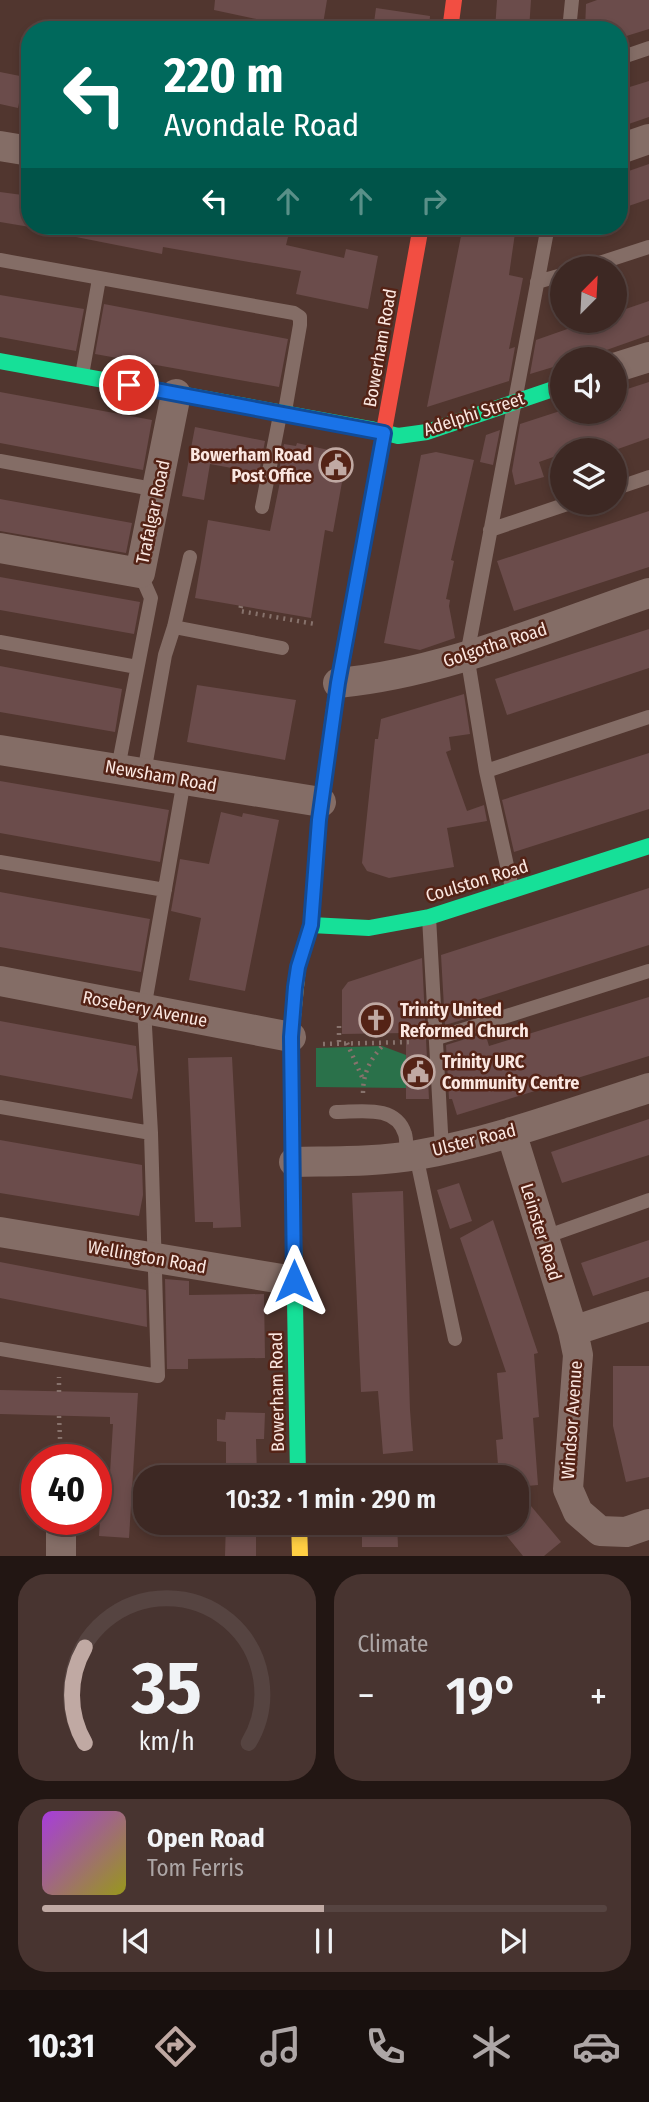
<!DOCTYPE html>
<meta charset="utf-8">
<style>
body{margin:0;font-family:"Fira Sans Condensed",sans-serif;background:#483430;color:#f1f3f6;height:100vh;display:flex;flex-direction:column;font-size:26px;white-space:nowrap}
*{box-sizing:border-box;margin:0}
p{font-size:23px;color:#ada6a6}
.icon{flex:none;width:38px;height:38px;fill:none;stroke:currentColor;stroke-width:2;stroke-linecap:round;stroke-linejoin:round}
.map{position:relative;height:1556px;overflow:hidden}
.panel{display:flex;flex-direction:column;gap:18px;padding:18px;background:#221613;flex:1}
.panel>*{flex:none}
.hud{position:absolute;left:21px;top:21px;width:607px;height:214px;border-radius:28px;box-shadow:0 4px 10px #0003,0 0 0 2px #564441;background:#00695c;color:#fff;overflow:hidden}
.needle{width:46px;rotate:24deg}
.fabs{position:absolute;left:550px;top:256px;display:grid;gap:14px}
.fabs a{display:grid;place-items:center;width:77px;height:77px;border-radius:50%;background:#3d2823;box-shadow:0 4px 10px #0003,0 0 0 2px #564441;font-size:35px}
.speed{position:absolute;left:21px;top:1444px;display:flex;gap:14px;font-size:35px;font-weight:700;text-align:center}
.speed>*{display:grid;place-content:center;width:91px;height:91px;border-radius:50%;background:#3d2823;box-shadow:0 4px 10px #0003,0 0 0 2px #564441;line-height:1}
.speed .limit{border:10px solid #d22;background:#fff;color:#111}
.pin{position:absolute;display:grid;place-items:center;width:60px;height:60px;color:#fff;margin:-30px;border:4px solid #fff;border-radius:50%;box-shadow:0 2px 7px #0007}
.me{position:absolute;width:77px;margin:-38px;rotate:0deg;stroke-linejoin:round;filter:drop-shadow(0 0 5px #0008)}
.turn{display:flex;align-items:center;gap:24px;height:147px;padding:0 28px;font-size:32px}
.turn .icon{width:91px;height:91px;stroke-width:2.5}
.turn b{display:block;font-size:49px;line-height:60px}
.lanes{display:flex;align-items:center;height:66px;padding:0 28px;background:#0003;justify-content:center;gap:35px;direction:ltr}
.lanes .off{opacity:.35}
.big{font-size:52px;font-weight:600;line-height:1.1}
.panel .widget{flex:1;display:flex;flex-direction:column;justify-content:center;gap:10px;min-width:0;padding:0 24px;border-radius:28px;background:#483430}
.panel .dial{align-items:center;gap:0}
.dial svg{height:182px;overflow:visible;fill:none;stroke:#564441;stroke-width:7;stroke-linecap:round;text-anchor:middle}
.dial text{fill:#f1f3f6;stroke:none}
.song{display:flex;align-items:center;gap:21px}
.cover{width:84px;height:84px;border-radius:10px;background:linear-gradient(135deg,hsl(280 70% 55%),hsl(60 70% 35%))}
.played{height:7px;border-radius:4px;background:linear-gradient(90deg,#c0a9a3 50%,#564441 50%)}
.keys{display:flex;justify-content:space-around;direction:ltr}
.heat{display:flex;justify-content:space-between;align-items:center;font-size:38px;direction:ltr}
.panel .tiles{flex:1;display:grid;gap:18px;grid-template-columns:1fr 1fr}
.widget:last-child{grid-column:span 2}
.trip{position:absolute;left:133px;top:1465px;width:396px;height:70px;border-radius:28px;background:#3d2823;box-shadow:0 4px 10px #0003,0 0 0 2px #564441;font-weight:600;line-height:70px;text-align:center}
.tabs{display:flex;height:112px;justify-content:space-around;align-items:center;background:#18100e;color:#ada6a6}
.tabs .icon{width:49px;height:49px}
.tabs .active{color:#c0a9a3}
.tabs b{font-size:32px;color:#f1f3f6}
.map>svg:first-child{display:block}
.green{fill:#2a714a}
.building{fill:#6b4c4b}
.lines{fill:none;stroke-linecap:round;stroke-linejoin:round}
.path{stroke:#87726c;stroke-width:4.5;stroke-dasharray:2 5;stroke-linecap:butt}
.lane{stroke:#846d66;stroke-width:14}
.street{stroke:#846d66;stroke-width:30}
.fast{stroke:#16e098;stroke-width:16}
.slow{stroke:#ffcf43;stroke-width:16}
.jam{stroke:#f24e42;stroke-width:16}
.route-casing{stroke:#114b97;stroke-width:18}
.route{stroke:#1a73e8;stroke-width:12}
.labels{text-anchor:middle;dominant-baseline:central;stroke-width:5;stroke-linejoin:round;paint-order:stroke}
.street-label{font-size:18px;fill:#fbe7e1;stroke:#542316}
.poi-label{font-size:18px;font-weight:bold;fill:#fbe7e1;stroke:#542316;text-anchor:start}
</style>
<div class="map">
<svg width="649" height="1556" viewBox="0 0 649 1556">
<rect width="100%" height="100%" fill="#51362f"/>
<!-- green -->
<path class="green" d="M 382,1046 L 406,1055 L 406,1088 L 316,1087 L 316,1048 Z"/>
<!-- building -->
<path class="building" d="M 215,0 L 327,0 L 322,30 L 308,30 L 214,10 Z
M 497,0 L 531,0 L 529,30 L 495,30 Z
M 597,0 L 649,0 L 649,29 L 620,38 L 620,30 L 585,30 L 586,4 Z
M 376,8 L 430,16 L 429,30 L 373,30 Z
M 0,72 L 30,78 L 30,105 L 19,103 L 18,108 L 0,104 Z
M 649,81 L 649,117 L 620,127 L 620,90 Z
M 649,164 L 649,199 L 620,209 L 620,174 Z
M 0,192 L 30,196 L 30,227 L 0,222 Z
M 72,226 L 232,226 L 288,237 L 286,245 L 344,258 L 346,249 L 378,256 L 368,309 L 296,294 L 301,271 L 163,247 L 162,254 L 71,236 Z
M 463,226 L 516,226 L 509,275 L 523,278 L 509,349 L 515,347 L 509,381 L 427,407 Z
M 0,295 L 84,309 L 76,351 L 0,337 Z
M 649,301 L 649,335 L 581,359 L 558,359 L 560,365 L 530,374 L 536,340 L 593,320 L 614,320 L 614,313 Z
M 104,304 L 288,339 L 279,387 L 95,354 Z
M 649,382 L 649,438 L 615,450 L 562,450 L 562,454 L 539,462 L 544,477 L 515,485 L 512,471 L 520,424 L 560,411 L 621,411 L 615,393 Z
M 0,392 L 152,420 L 143,470 L 0,443 Z
M 195,427 L 265,441 L 259,473 L 210,464 L 204,500 L 182,496 Z
M 500,430 L 493,465 L 480,462 L 486,435 Z
M 297,443 L 342,453 L 346,460 L 333,532 L 325,530 L 311,618 L 195,598 L 208,520 L 270,531 L 281,477 L 278,476 L 284,444 L 296,446 Z
M 436,452 L 474,460 L 451,560 L 454,561 L 446,599 L 450,600 L 449,606 L 455,638 L 420,650 L 384,643 L 421,455 Z
M 0,499 L 132,523 L 126,553 L 0,531 Z
M 649,511 L 649,567 L 514,611 L 497,561 Z
M 0,577 L 140,602 L 134,634 L 0,610 Z
M 649,629 L 649,668 L 507,715 L 495,679 Z
M 0,666 L 122,689 L 115,732 L 0,712 Z
M 197,685 L 296,700 L 285,760 L 187,742 Z
M 464,694 L 470,734 L 449,737 L 451,750 L 446,752 L 467,811 L 484,805 L 487,821 L 447,828 L 454,867 L 389,878 L 367,871 L 362,863 L 375,739 L 378,739 L 381,719 Z
M 649,753 L 649,809 L 514,852 L 502,800 Z
M 0,781 L 169,810 L 160,862 L 0,833 Z
M 221,812 L 242,817 L 243,813 L 279,820 L 245,991 L 189,980 L 201,918 L 171,911 L 180,859 L 209,864 Z
M 649,888 L 649,945 L 474,1001 L 479,1015 L 445,1025 L 441,955 Z
M 0,892 L 150,919 L 141,972 L 0,947 Z
M 422,958 L 429,1099 L 406,1099 L 406,1033 L 342,1034 L 342,990 L 348,982 Z
M 649,997 L 649,1056 L 457,1115 L 452,1099 L 449,1099 L 446,1045 L 485,1033 L 489,1046 Z
M 0,1021 L 136,1046 L 138,1070 L 132,1099 L 0,1075 Z
M 232,1057 L 241,1227 L 213,1228 L 213,1222 L 195,1222 L 188,1058 Z
M 649,1119 L 649,1155 L 562,1183 L 551,1152 Z
M 0,1140 L 142,1165 L 143,1195 L 139,1216 L 0,1193 Z
M 459,1183 L 472,1221 L 450,1229 L 437,1190 Z
M 403,1191 L 410,1410 L 413,1451 L 383,1454 L 378,1391 L 361,1392 L 352,1193 Z
M 493,1220 L 538,1353 L 534,1354 L 539,1417 L 533,1418 L 538,1485 L 516,1487 L 516,1477 L 499,1477 L 496,1440 L 503,1439 L 497,1373 L 506,1372 L 460,1238 Z
M 649,1240 L 649,1277 L 593,1296 L 581,1263 Z
M 0,1262 L 146,1290 L 147,1327 L 0,1298 Z
M 165,1279 L 189,1281 L 189,1295 L 264,1294 L 265,1358 L 188,1359 L 188,1369 L 167,1369 Z
M 613,1366 L 649,1366 L 649,1477 L 626,1482 L 613,1426 Z
M 0,1390 L 138,1393 L 129,1538 L 99,1536 L 101,1506 L 108,1506 L 113,1424 L 110,1424 L 110,1417 L 0,1414 Z
M 226,1412 L 265,1413 L 264,1439 L 256,1439 L 257,1477 L 226,1477 L 226,1442 L 217,1441 L 217,1419 L 225,1420 Z
M 516,1488 L 561,1542 L 544,1556 L 523,1556 L 501,1529 L 509,1522 L 516,1522 Z
M 226,1522 L 256,1522 L 256,1556 L 225,1556 Z
M 362,1522 L 397,1522 L 398,1547 L 362,1547 Z"/>
<g class="lines">
<!-- path -->
<path class="path" d="M 241,606 L 240,611 L 315,624
M 339,1026 L 339,1043
M 347,1043 L 362,1077
M 323,1044 L 414,1042
M 363,1093 C 363,1072 371,1058 385,1043
M 59,1392 L 59,1377
M 59,1416 L 61,1460"/>
<!-- lane -->
<path class="lane" d="M 569,30 L 572,0
M 620,58 L 649,48
M 0,260 L 294,313 L 300,317 L 300,325 L 285,411
M 584,268 L 649,247
M 537,282 L 562,275
M 82,375 L 99,279
M 0,461 L 158,490
M 614,489 L 649,477
M 262,507 L 280,415
M 490,530 L 573,502
M 174,627 L 282,648
M 0,642 L 137,667
M 118,768 L 151,598 L 140,573
M 486,771 L 649,717
M 144,773 L 165,655 L 174,627 L 190,557
M 0,862 L 165,890
M 512,888 L 486,771 L 467,655 L 548,226
M 429,917 L 442,1150
M 437,1038 L 649,971
M 0,1107 L 151,1133
M 336,1112 C 360,1112 396,1104 405,1134 C 407,1140 406,1150 406,1156
M 416,1155 L 455,1339
M 542,1238 L 649,1200
M 0,1349 L 158,1376 L 151,1133 L 144,1009 L 184,780"/>
<!-- street -->
<path class="street" d="M 0,146 L 30,151
M 620,149 L 649,139
M 614,368 L 649,357
M 0,548 L 140,573 L 176,394
M 338,683 C 444,673 548,627 649,593
M 0,750 L 321,802
M 0,981 L 291,1037
M 511,1132 L 573,1331 L 578,1355 L 568,1489 L 578,1512 L 600,1531 L 626,1532 L 649,1524
M 294,1162 C 334,1161 377,1162 417,1155 C 496,1141 573,1112 649,1088
M 0,1232 L 294,1281
M 573,1331 L 649,1306
M 61,1556 L 61,1519"/>
<!-- fast -->
<path class="fast" d="M 0,361 L 371,429 L 398,436 L 427,432 L 562,386
M 311,925 L 369,928 L 429,917 L 649,846
M 291,1067 L 298,1477"/>
<!-- slow -->
<path class="slow" d="M 291,1067 L 291,1037 L 298,967 L 311,925 L 319,820 L 335,702
M 299,1522 L 300,1556"/>
<!-- jam -->
<path class="jam" d="M 450,30 L 454,0
M 335,702 L 421,226"/>
</g>
<g class="lines">
<defs>
<path id="route" d="M 129,385 L 384,433 L 338,683 L 319,820 L 311,925 L 298,967 L 295,987 L 291,1037 L 294,1281"/>
</defs>
<!-- route casing -->
<use href="#route" class="route-casing"/>
<!-- route -->
<use href="#route" class="route"/>
</g>
<!-- icons -->
<defs>
<symbol id="civic-ring" viewBox="-11 -11 22 22"><circle r="9.5" fill="#542316" stroke="#c0a9a3" stroke-width="1.5"/><path d="M-.6-6.5H3V-4.5H.6V-3L4-1V1h2V6H-6V1h2V-1L-.6-3ZM-1.2 2.5V6h2.4V2.5Z" fill="#c0a9a3"/></symbol>
<symbol id="church-ring" viewBox="-11 -11 22 22"><circle r="9.5" fill="#542316" stroke="#c0a9a3" stroke-width="1.5"/><path d="M-1.2-6h2.4v3.5h3.3v2.4h-3.3V6h-2.4V-.1h-3.3v-2.4h3.3Z" fill="#c0a9a3"/></symbol>
</defs>
<g fill-rule="evenodd">
<use href="#civic-ring" x="317" y="446" width="38" height="38"/>
<use href="#church-ring" x="357" y="1001" width="38" height="38"/>
<use href="#civic-ring" x="399" y="1053" width="38" height="38"/>
</g>
<g class="labels">
<!-- street labels -->
<g class="street-label">
<text transform="translate(380 348) rotate(-80)">Bowerham Road</text>
<text transform="translate(474 414) rotate(-18)">Adelphi Street</text>
<text transform="translate(153 512) rotate(-78)">Trafalgar Road</text>
<text transform="translate(495 645) rotate(-18)">Golgotha Road</text>
<text transform="translate(161 776) rotate(10)">Newsham Road</text>
<text transform="translate(477 881) rotate(-17)">Coulston Road</text>
<text transform="translate(145 1009) rotate(11)">Rosebery Avenue</text>
<text transform="translate(474 1140) rotate(-14)">Ulster Road</text>
<text transform="translate(541 1232) rotate(73)">Leinster Road</text>
<text transform="translate(147 1257) rotate(10)">Wellington Road</text>
<text transform="translate(277 1392) rotate(-91)">Bowerham Road</text>
<text transform="translate(572 1420) rotate(-86)">Windsor Avenue</text>
</g>
<!-- poi labels -->
<g class="poi-label">
<text x="312" y="455" text-anchor="end">Bowerham Road<tspan x="312" dy="21">Post Office</tspan></text>
<text x="400" y="1010">Trinity United<tspan x="400" dy="21">Reformed Church</tspan></text>
<text x="442" y="1062">Trinity URC<tspan x="442" dy="21">Community Centre</tspan></text>
</g>
</g>
</svg>
<div class="fabs">
<a><svg class="needle" viewBox="-14 -14 28 28"><path d="M0-13l5 13h-10z" fill="#e53935"/><path d="M0 13l5-13h-10z" fill="#ada6a6"/></svg></a>
<a><svg class="icon" aria-label="sound" viewBox="0 0 24 24"><path d="M4 9h4l5-4v14l-5-4H4zM17 9q2 3 0 6"/></svg></a>
<a><svg class="icon" aria-label="layers" viewBox="0 0 24 24"><path d="M12 4l9 5-9 5-9-5zM3 14l9 5 9-5"/></svg></a>
</div>
<div class="speed"><div class="limit">40</div></div>
<div class="pin" style="left:129px;top:385px;background:#d93025"><svg class="icon" aria-label="arrive" viewBox="0 0 24 24"><path d="M6 21V4h12l-3 4 3 4H6"/></svg></div>
<svg class="me" style="left:294px;top:1281px" viewBox="-20 -20 40 40"><path d="M0-17L14 15 0 8-14 15z" fill="#1a73e8" stroke="#fff" stroke-width="4"/></svg>
<div class="trip">10:32 · 1 min · 290 m</div>
<div class="hud">
<div class="turn"><svg class="icon" aria-label="left" viewBox="0 0 24 24"><path d="M17 20v-9H6M10 6l-5 5 5 5"/></svg><div><b>220 m</b>Avondale Road</div></div>
<div class="lanes"><svg class="icon" aria-label="left" viewBox="0 0 24 24"><path d="M17 20v-9H6M10 6l-5 5 5 5"/></svg><svg class="icon off" aria-label="ahead" viewBox="0 0 24 24"><path d="M12 20V5M6 11l6-6 6 6"/></svg><svg class="icon off" aria-label="ahead" viewBox="0 0 24 24"><path d="M12 20V5M6 11l6-6 6 6"/></svg><svg class="icon off" aria-label="right" viewBox="0 0 24 24"><path d="M7 20v-9h11M14 6l5 5-5 5"/></svg></div>
</div>
</div>
<section class="panel">
<div class="tiles">
<div class="widget dial"><svg viewBox="0 0 100 80">
<path d="M14 69A42 42 0 1 1 86 69"/>
<path d="M14 69A42 42 0 0 1 14 27" stroke="#c0a9a3"/>
<text x="50" y="56" font-size="32" font-weight="700">35</text>
<text x="50" y="72" font-size="11">km/h</text>
</svg></div>
<div class="widget"><p>Climate</p>
<div class="heat"><a>−</a><b class="big">19°</b><a>+</a></div>
</div>
<div class="widget">
<div class="song"><i class="cover"></i><div><b>Open Road</b><p>Tom Ferris</p></div></div>
<div class="played"></div>
<div class="keys"><svg class="icon" aria-label="previous" viewBox="0 0 24 24"><path d="M18 5L8 12l10 7zM5 5v14"/></svg><svg class="icon" aria-label="pause" viewBox="0 0 24 24"><path d="M8 5v14M16 5v14"/></svg><svg class="icon" aria-label="next" viewBox="0 0 24 24"><path d="M6 5l10 7-10 7zM19 5v14"/></svg></div>
</div>
</div>
</section>
<nav class="tabs">
<b>10:31</b>
<svg class="icon active" aria-label="directions" viewBox="0 0 24 24"><path d="M12 3l9 9-9 9-9-9zM9 14v-3h6M13 9l2 2-2 2"/></svg>
<svg class="icon" aria-label="music" viewBox="0 0 24 24"><path d="M9 18V5l10-2v13"/><circle cx="6" cy="18" r="3"/><circle cx="16" cy="16" r="3"/></svg>
<svg class="icon" aria-label="phone" viewBox="0 0 24 24"><path d="M5 4h4l2 5-3 2q2 4 5 5l2-3 5 2v4C11 20 4 13 5 4z"/></svg>
<svg class="icon" aria-label="climate" viewBox="0 0 24 24"><path d="M12 3v18M4 7l16 10M4 17L20 7"/></svg>
<svg class="icon" aria-label="car" viewBox="0 0 24 24"><path d="M5 17H2v-5l4-1 3-4h7l3 4 3 1v5h-3M9 17h6M6 11h13"/><circle cx="7" cy="17" r="2"/><circle cx="17" cy="17" r="2"/></svg>
</nav>
